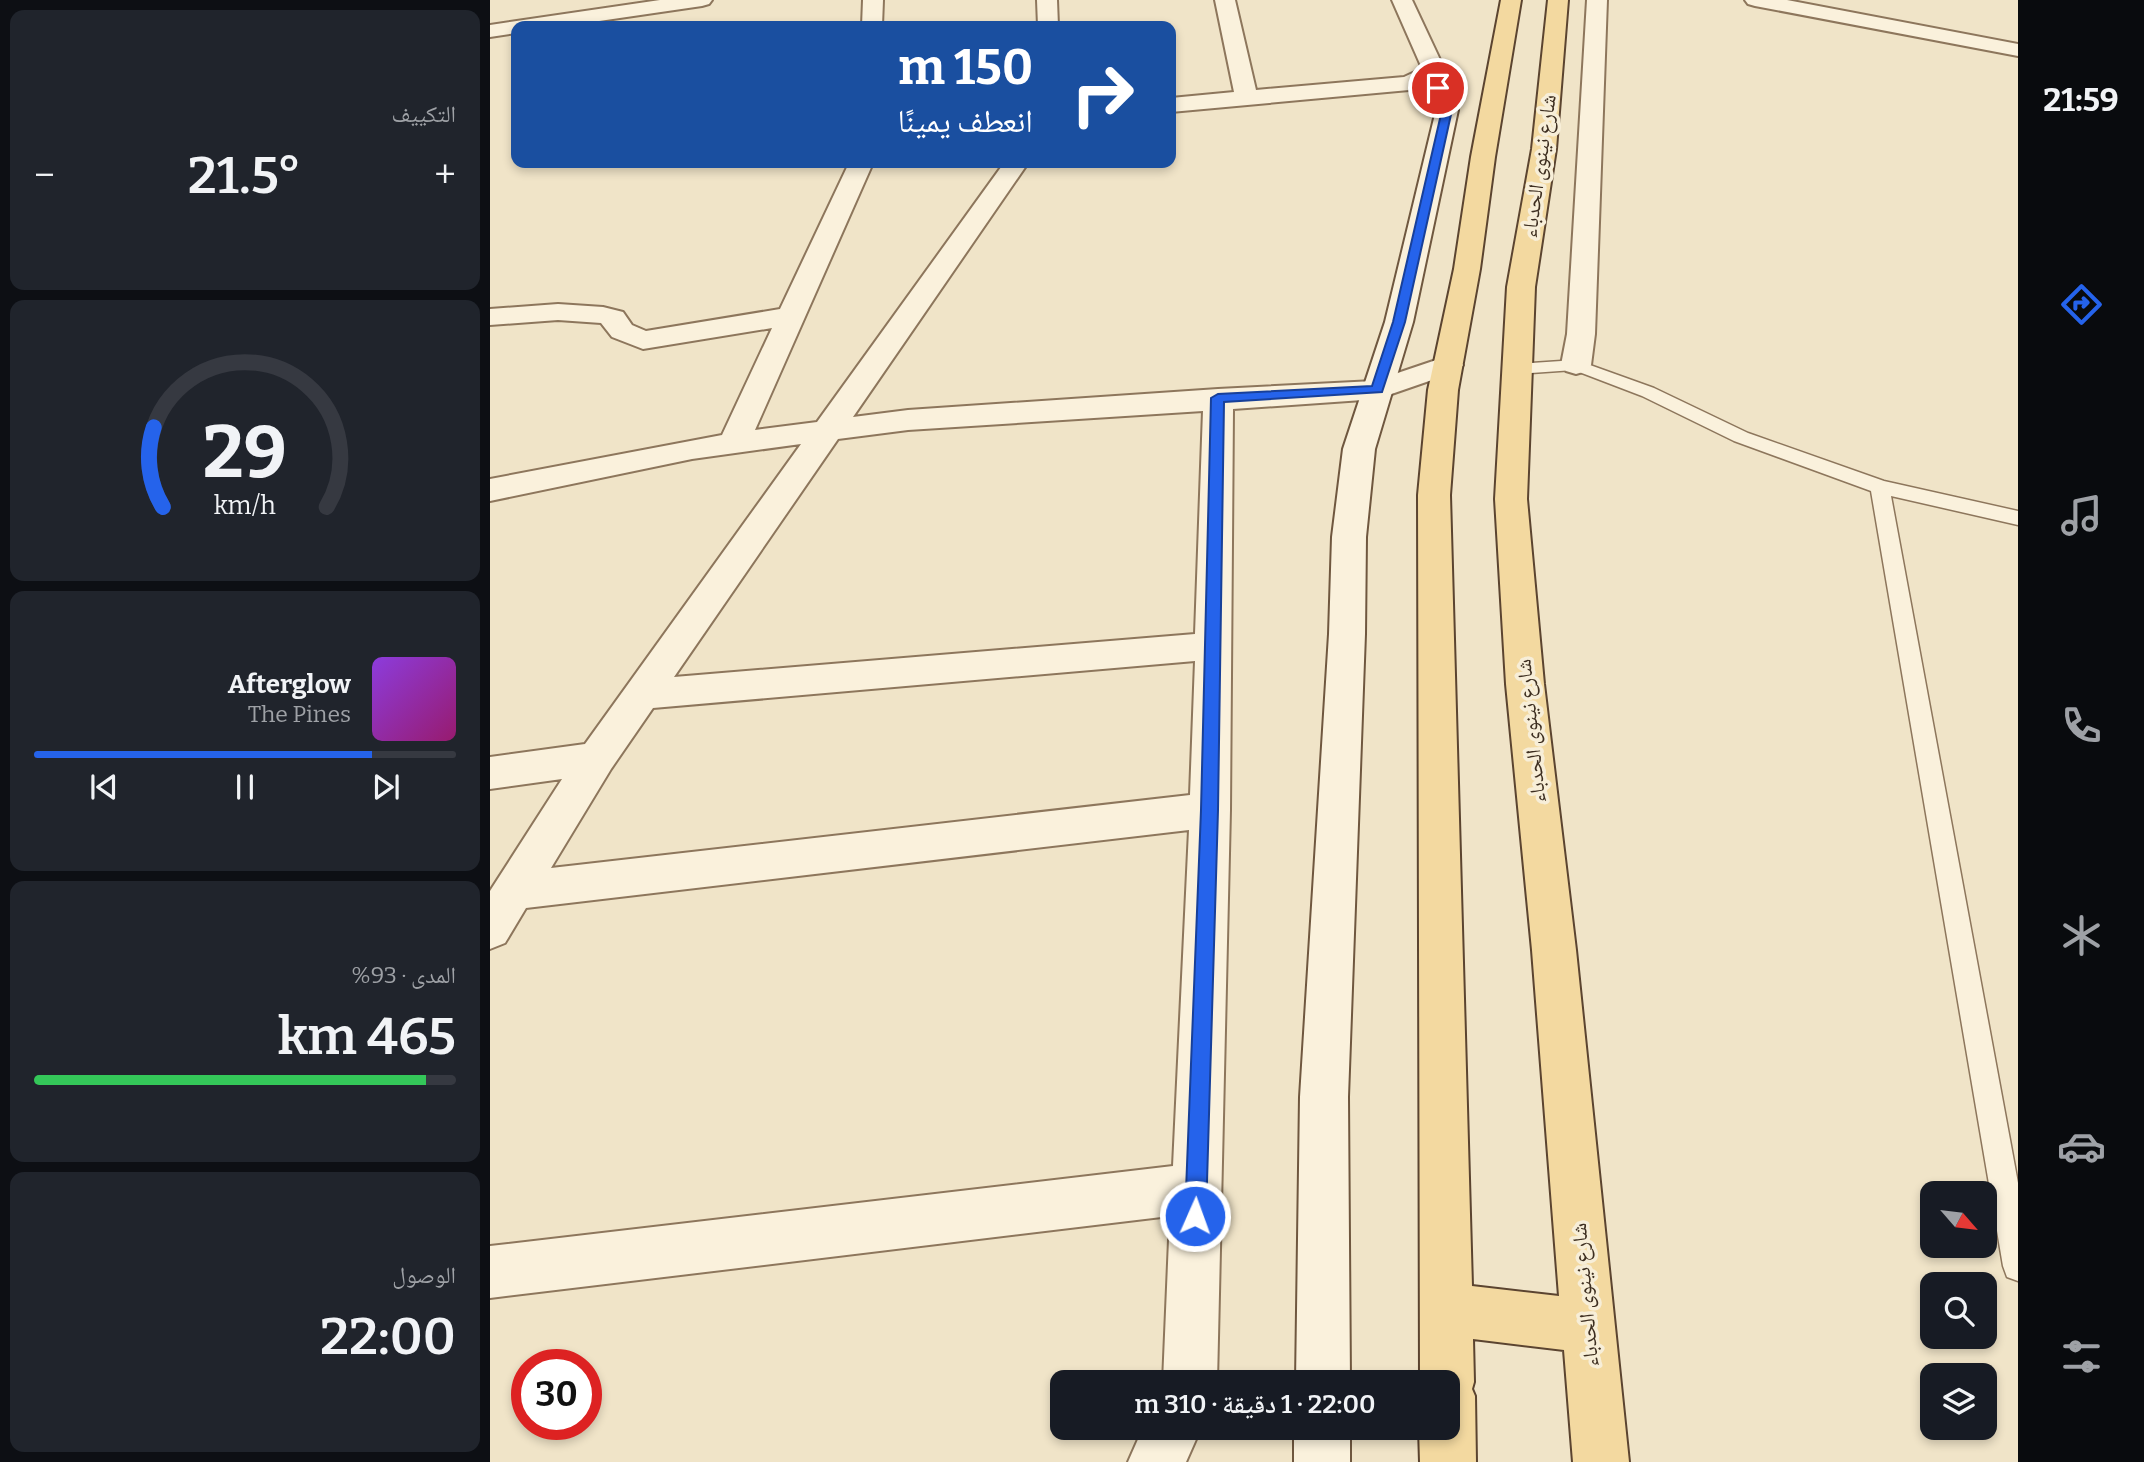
<!DOCTYPE html>
<html lang="ar">
<meta charset="utf-8">
<style>
body{margin:0;font-family:Bitter,"Noto Naskh Arabic",serif;background:#20242c;color:#f1f3f6;direction:rtl;height:100vh;display:flex;flex-direction:column;font-size:26px;white-space:nowrap}
*{box-sizing:border-box;margin:0}
p{font-size:23px;color:#9ea1a6}
.icon{flex:none;width:38px;height:38px;fill:none;stroke:currentColor;stroke-width:2;stroke-linecap:round;stroke-linejoin:round}
.map{position:relative;flex:1;overflow:hidden;direction:ltr}
.panel{display:flex;flex-direction:column;gap:10px;padding:10px;background:#0d0f14;width:490px}
.panel>*{flex:none}
.guide{position:absolute;left:21px;top:21px;width:665px;height:147px;border-radius:14px;box-shadow:0 4px 10px #0003;direction:rtl;background:#1a4fa0;color:#fff;overflow:hidden}
.needle{width:46px;rotate:118deg}
.tools{position:absolute;left:1430px;top:1181px;display:grid;gap:14px}
.tools a{display:grid;place-items:center;width:77px;height:77px;border-radius:14px;background:#171b24;box-shadow:0 4px 10px #0003;font-size:35px}
.speed{position:absolute;left:21px;top:1349px;display:flex;gap:14px;font-size:35px;font-weight:700;text-align:center}
.speed>*{display:grid;place-content:center;width:91px;height:91px;border-radius:50%;background:#171b24;box-shadow:0 4px 10px #0003;line-height:1}
.speed .limit{border:10px solid #d22;background:#fff;color:#111}
.pin{position:absolute;display:grid;place-items:center;width:60px;height:60px;color:#fff;margin:-30px;border:4px solid #fff;border-radius:50%;box-shadow:0 2px 7px #0007}
.me{position:absolute;width:77px;margin:-38px;rotate:2deg;stroke-linejoin:round;filter:drop-shadow(0 0 5px #0008)}
.turn{display:flex;align-items:center;gap:24px;height:147px;padding:0 28px;font-size:32px}
.turn .icon{width:91px;height:91px;stroke-width:2.5}
.turn b{display:block;font-size:49px;line-height:60px}
.big{font-size:52px;font-weight:600;line-height:1.1}
.panel .card{flex:1;display:flex;flex-direction:column;justify-content:center;gap:10px;min-width:0;padding:0 24px;border-radius:14px;background:#20242c}
.panel .dial{align-items:center;gap:0}
.dial svg{height:182px;overflow:visible;fill:none;stroke:#363941;stroke-width:7;stroke-linecap:round;text-anchor:middle}
.dial text{fill:#f1f3f6;stroke:none}
.song{display:flex;align-items:center;gap:21px}
.cover{width:84px;height:84px;border-radius:10px;background:linear-gradient(135deg,hsl(270 70% 55%),hsl(320 70% 35%))}
.played{height:7px;border-radius:4px;background:linear-gradient(90deg,#2563eb 80%,#363941 80%)}
.keys{display:flex;justify-content:space-around;direction:ltr}
.heat{display:flex;justify-content:space-between;align-items:center;font-size:38px;direction:ltr}
.charge{height:10px;border-radius:5px;background:linear-gradient(90deg,#34c759 93%,#363941 0)}
.trip{position:absolute;left:560px;top:1370px;width:410px;height:70px;border-radius:14px;background:#171b24;box-shadow:0 4px 10px #0003;font-weight:600;line-height:70px;text-align:center;direction:rtl}
main{display:flex;flex:1;min-height:0}
.menu{display:flex;flex-direction:column;width:126px;justify-content:space-around;align-items:center;background:#090b0e;color:#9ea1a6}
.menu .icon{width:49px;height:49px}
.menu .selected{color:#2563eb}
.menu b{font-size:32px;color:#f1f3f6}
.map>svg:first-child{display:block}
.lines{fill:none;stroke-linecap:round;stroke-linejoin:round}
.lane-casing{stroke:#8d765c;stroke-width:3}
.street-casing{stroke:#8d765c;stroke-width:4}
.secondary-casing{stroke:#6f573f;stroke-width:4}
.primary-casing{stroke:#5b4430;stroke-width:4}
.lane{fill:#faf1dc;fill-rule:evenodd}
.street{fill:#faf1dc;fill-rule:evenodd}
.secondary{fill:#faf1dc;fill-rule:evenodd}
.primary{fill:#f3d9a0;fill-rule:evenodd}
.route{fill:#2563eb;stroke:#184099;stroke-width:2}
.labels{text-anchor:middle;dominant-baseline:central;stroke-width:7;stroke-linejoin:round;paint-order:stroke}
.street-label{font-size:21px;fill:#3d2e20;stroke:#f7eed8}
</style>
<main>
<nav class="menu">
<b>21:59</b>
<svg class="icon selected" aria-label="directions" viewBox="0 0 24 24"><path d="M12 3l9 9-9 9-9-9zM9 14v-3h6M13 9l2 2-2 2"/></svg>
<svg class="icon" aria-label="music" viewBox="0 0 24 24"><path d="M9 18V5l10-2v13"/><circle cx="6" cy="18" r="3"/><circle cx="16" cy="16" r="3"/></svg>
<svg class="icon" aria-label="phone" viewBox="0 0 24 24"><path d="M5 4h4l2 5-3 2q2 4 5 5l2-3 5 2v4C11 20 4 13 5 4z"/></svg>
<svg class="icon" aria-label="climate" viewBox="0 0 24 24"><path d="M12 3v18M4 7l16 10M4 17L20 7"/></svg>
<svg class="icon" aria-label="car" viewBox="0 0 24 24"><path d="M5 17H2v-5l4-1 3-4h7l3 4 3 1v5h-3M9 17h6M6 11h13"/><circle cx="7" cy="17" r="2"/><circle cx="17" cy="17" r="2"/></svg>
<svg class="icon" aria-label="filters" viewBox="0 0 24 24"><path d="M4 7h16M4 17h16"/><circle cx="9" cy="7" r="2"/><circle cx="15" cy="17" r="2"/></svg>
</nav>
<div class="map">
<svg width="1528" height="1462" viewBox="0 0 1528 1462">
<rect width="100%" height="100%" fill="#f0e4c8"/>
<g class="lines">
<defs>
<path id="lane" d="M 1086,360 L 1164,388 L 1258,433 L 1394,481 L 1528,511 L 1528,525 L 1401,496 L 1528,1183 L 1528,1281 L 1517,1277 L 1513,1266 L 1381,491 L 1244,441 L 1152,396 L 1084,370 L 1026,374 L 1017,369 L 1026,364 Z"/>
<path id="street" d="M 170,0 L 222,0 L 219,4 L 212,6 L 75,26 L 26,26 L 26,33 L 0,37 L 0,25 Z
M 373,0 L 393,0 L 392,26 L 372,26 Z
M 547,0 L 567,0 L 568,26 L 548,26 Z
M 725,0 L 745,0 L 766,90 L 914,77 L 929,70 L 931,66 L 902,0 L 922,0 L 953,66 L 946,79 L 919,90 L 681,112 L 681,98 L 744,92 Z
M 1097,0 L 1117,0 L 1105,334 L 1101,365 L 1096,371 L 1086,374 L 1076,371 L 1071,365 L 1077,334 Z
M 1255,0 L 1297,0 L 1528,44 L 1528,56 L 1265,6 L 1258,4 Z
M 359,163 L 383,163 L 265,430 L 327,422 L 514,163 L 538,163 L 363,417 L 418,410 L 728,389 L 884,381 L 958,356 L 968,359 L 973,365 L 968,371 L 887,399 L 743,409 L 740,810 L 727,1382 L 673,1382 L 680,1216 L 0,1298 L 0,1246 L 683,1166 L 699,830 L 36,908 L 15,943 L 0,949 L 0,891 L 72,779 L 0,789 L 0,757 L 95,744 L 311,444 L 202,459 L 0,501 L 0,479 L 232,435 L 282,328 L 153,349 L 122,337 L 111,323 L 68,320 L 0,325 L 0,309 L 68,304 L 113,307 L 133,312 L 142,325 L 156,331 L 290,309 ZM 713,411 L 705,634 L 184,677 L 348,439 L 418,430 ZM 705,661 L 700,795 L 61,868 L 121,769 L 163,708 Z
M 653,1428 L 711,1428 L 696,1462 L 638,1462 Z"/>
<path id="secondary" d="M 938,67 L 946,69 L 959,88 L 968,110 L 923,322 L 885,449 L 876,537 L 875,634 L 858,1097 L 860,1382 L 806,1382 L 810,1097 L 839,634 L 842,537 L 853,449 L 895,322 L 946,110 L 937,88 L 927,74 L 930,69 Z
M 804,1428 L 860,1428 L 860,1462 L 804,1462 Z"/>
<path id="primary" d="M 1011,0 L 1031,0 L 1005,157 L 990,269 L 968,390 L 960,495 L 982,1286 L 1069,1296 L 1042,950 L 1016,684 L 1005,499 L 1017,287 L 1042,149 L 1058,0 L 1078,0 L 1066,149 L 1045,287 L 1037,499 L 1054,684 L 1086,950 L 1139,1462 L 1083,1462 L 1074,1350 L 983,1339 L 984,1382 L 982,1389 L 985,1396 L 986,1462 L 930,1462 L 929,1428 L 957,1428 L 957,1382 L 930,1382 L 928,495 L 938,390 L 964,269 L 981,157 Z"/>
</defs>
<!-- lane casing -->
<use href="#lane" class="lane-casing"/>
<!-- street casing -->
<use href="#street" class="street-casing"/>
<!-- secondary casing -->
<use href="#secondary" class="secondary-casing"/>
<!-- primary casing -->
<use href="#primary" class="primary-casing"/>
<!-- lane -->
<use href="#lane" class="lane"/>
<!-- street -->
<use href="#street" class="street"/>
<!-- secondary -->
<use href="#secondary" class="secondary"/>
<!-- primary -->
<use href="#primary" class="primary"/>
</g>
<!-- route -->
<path class="route" d="M 948,86 L 953,88 L 962,110 L 915,322 L 892,392 L 734,402 L 728,810 L 716,1216 L 713,1223 L 705,1226 L 698,1223 L 695,1216 L 711,810 L 721,398 L 728,394 L 882,386 L 903,322 L 952,110 L 944,88 Z"/>
<g class="labels">
<!-- street labels -->
<g class="street-label">
<text transform="translate(1049 166) rotate(-82)">شارع نينوى الحدباء</text>
<text transform="translate(1041 731) rotate(-96)">شارع نينوى الحدباء</text>
<text transform="translate(1095 1295) rotate(-95)">شارع نينوى الحدباء</text>
</g>
</g>
</svg>
<div class="tools">
<a><svg class="needle" viewBox="-14 -14 28 28"><path d="M0-13l5 13h-10z" fill="#e53935"/><path d="M0 13l5-13h-10z" fill="#9ea1a6"/></svg></a>
<a><svg class="icon" aria-label="search" viewBox="0 0 24 24"><circle cx="10" cy="10" r="6"/><path d="M15 15l6 6"/></svg></a>
<a><svg class="icon" aria-label="layers" viewBox="0 0 24 24"><path d="M12 4l9 5-9 5-9-5zM3 14l9 5 9-5"/></svg></a>
</div>
<div class="speed"><div class="limit">30</div></div>
<div class="pin" style="left:948px;top:88px;background:#d93025"><svg class="icon" aria-label="arrive" viewBox="0 0 24 24"><path d="M6 21V4h12l-3 4 3 4H6"/></svg></div>
<svg class="me" style="left:705px;top:1216px" viewBox="-20 -20 40 40"><circle r="17" fill="#2563eb" stroke="#fff" stroke-width="3"/><path d="M0-11L8 9 0 5-8 9z" fill="#fff"/></svg>
<div class="trip">22:00 · 1 دقيقة · 310 m</div>
<div class="guide">
<div class="turn"><svg class="icon" aria-label="right" viewBox="0 0 24 24"><path d="M7 20v-9h11M14 6l5 5-5 5"/></svg><div><b>150 m</b>انعطف يمينًا</div></div>
</div>
</div>
<section class="panel">
<div class="card"><p>التكييف</p>
<div class="heat"><a>−</a><b class="big">21.5°</b><a>+</a></div>
</div>
<div class="card dial"><svg viewBox="0 0 100 80">
<path d="M14 69A42 42 0 1 1 86 69"/>
<path d="M14 69A42 42 0 0 1 10 34" stroke="#2563eb"/>
<text x="50" y="56" font-size="32" font-weight="700">29</text>
<text x="50" y="72" font-size="11">km/h</text>
</svg></div>
<div class="card">
<div class="song"><i class="cover"></i><div><b>Afterglow</b><p>The Pines</p></div></div>
<div class="played"></div>
<div class="keys"><svg class="icon" aria-label="previous" viewBox="0 0 24 24"><path d="M18 5L8 12l10 7zM5 5v14"/></svg><svg class="icon" aria-label="pause" viewBox="0 0 24 24"><path d="M8 5v14M16 5v14"/></svg><svg class="icon" aria-label="next" viewBox="0 0 24 24"><path d="M6 5l10 7-10 7zM19 5v14"/></svg></div>
</div>
<div class="card"><p>المدى · 93%</p><b class="big">465 km</b><div class="charge"></div></div>
<div class="card"><p>الوصول</p><b class="big">22:00</b></div>
</section>
</main>
